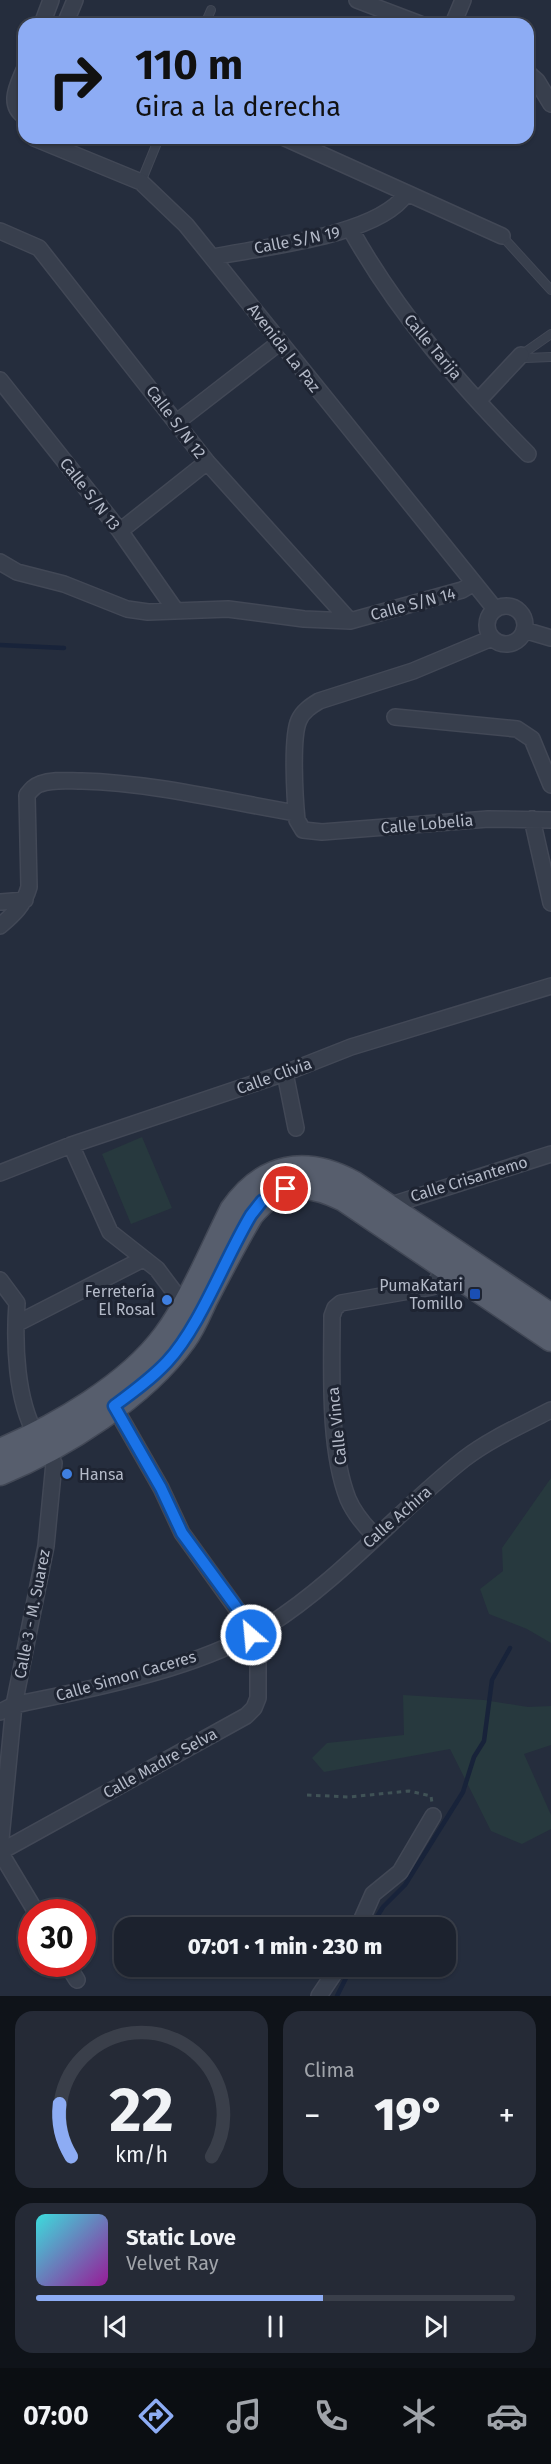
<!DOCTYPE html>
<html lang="es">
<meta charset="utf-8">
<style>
body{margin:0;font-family:"Fira Sans",sans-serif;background:#252a36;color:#f1f3f6;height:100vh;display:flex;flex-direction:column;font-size:22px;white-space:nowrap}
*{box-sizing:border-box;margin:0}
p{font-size:20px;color:#a0a4aa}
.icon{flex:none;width:33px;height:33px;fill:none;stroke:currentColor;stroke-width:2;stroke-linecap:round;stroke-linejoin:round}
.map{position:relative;height:1996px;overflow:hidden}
.panel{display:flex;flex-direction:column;gap:15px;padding:15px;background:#0f1319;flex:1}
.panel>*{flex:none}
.top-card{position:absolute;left:18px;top:18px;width:516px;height:126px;border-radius:18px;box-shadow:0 2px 4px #0004,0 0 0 2px #3a3f4a;background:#8dacf4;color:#111;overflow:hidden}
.speed{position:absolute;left:18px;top:1899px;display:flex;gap:12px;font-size:30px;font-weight:700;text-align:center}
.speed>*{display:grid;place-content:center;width:78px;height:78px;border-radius:50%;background:#1c222e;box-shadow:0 2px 4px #0004,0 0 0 2px #3a3f4a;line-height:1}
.speed .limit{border:9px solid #d22;background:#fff;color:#111}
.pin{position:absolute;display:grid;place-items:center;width:51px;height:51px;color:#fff;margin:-26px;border:3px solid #fff;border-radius:50%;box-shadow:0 2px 6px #0007}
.me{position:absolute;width:66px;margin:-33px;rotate:333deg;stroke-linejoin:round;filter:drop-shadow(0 0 4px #0008)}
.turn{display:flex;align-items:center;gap:21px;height:126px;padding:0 18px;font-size:27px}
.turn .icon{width:78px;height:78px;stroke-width:2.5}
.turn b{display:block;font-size:42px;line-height:51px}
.big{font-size:45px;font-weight:800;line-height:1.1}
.panel .tile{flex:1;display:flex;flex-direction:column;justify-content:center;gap:9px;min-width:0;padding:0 21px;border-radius:18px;background:#252a36}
.panel .dial{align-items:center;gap:0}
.dial svg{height:156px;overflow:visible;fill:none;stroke:#3a3f4a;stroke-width:7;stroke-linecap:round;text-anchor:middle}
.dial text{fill:#f1f3f6;stroke:none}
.song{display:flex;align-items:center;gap:18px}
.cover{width:72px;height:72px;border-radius:9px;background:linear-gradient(135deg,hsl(180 70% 55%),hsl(300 70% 35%))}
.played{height:6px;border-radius:3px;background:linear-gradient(90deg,#8dacf4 60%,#3a3f4a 60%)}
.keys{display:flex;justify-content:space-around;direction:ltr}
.heat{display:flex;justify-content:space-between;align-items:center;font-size:33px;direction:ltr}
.panel .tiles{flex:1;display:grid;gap:15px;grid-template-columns:1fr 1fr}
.tile:last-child{grid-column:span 2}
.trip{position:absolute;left:114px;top:1917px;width:342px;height:60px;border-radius:18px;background:#1c222e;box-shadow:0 2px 4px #0004,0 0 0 2px #3a3f4a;font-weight:800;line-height:60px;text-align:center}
.menu{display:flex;height:96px;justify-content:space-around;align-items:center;background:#0b0e12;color:#a0a4aa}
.menu .icon{width:42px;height:42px}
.menu .current{color:#8dacf4}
.menu b{font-size:27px;color:#f1f3f6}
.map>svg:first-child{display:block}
.green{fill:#27393e}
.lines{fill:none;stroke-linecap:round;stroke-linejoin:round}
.stream{stroke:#18233a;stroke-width:4.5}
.service-casing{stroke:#424856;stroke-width:10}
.minor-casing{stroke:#424856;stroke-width:18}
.primary-casing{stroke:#424856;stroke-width:27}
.path{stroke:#405256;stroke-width:3;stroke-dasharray:4.5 4.5;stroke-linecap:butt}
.service{stroke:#383f4d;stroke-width:8}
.minor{stroke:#383f4d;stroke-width:15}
.primary{stroke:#575e6d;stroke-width:24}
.route-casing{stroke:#114b97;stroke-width:15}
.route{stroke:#1a73e8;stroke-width:10}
.transit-dot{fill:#1a4fb4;stroke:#1e2432;stroke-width:2}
.shop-dot{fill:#3f7fe0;stroke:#1e2432;stroke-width:2}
.labels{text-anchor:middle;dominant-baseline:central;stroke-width:6;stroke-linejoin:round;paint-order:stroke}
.street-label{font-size:16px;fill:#b4bac8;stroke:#1e2432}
.poi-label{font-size:16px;fill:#b4bac8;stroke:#1e2432;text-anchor:end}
</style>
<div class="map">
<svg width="551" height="1996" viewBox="0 0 551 1996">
<rect width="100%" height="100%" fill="#252d3d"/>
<!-- green -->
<path class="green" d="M 142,1137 L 172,1208 L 131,1224 L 102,1154 Z
M 551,1478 L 551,1643 L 527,1629 L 489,1614 L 480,1589 L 503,1571 L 502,1548 Z
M 403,1695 L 484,1700 L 528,1707 L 551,1706 L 551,1745 L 524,1754 L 551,1815 L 551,1829 L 522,1844 L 491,1831 L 450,1749 L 324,1772 L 312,1758 L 327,1743 L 404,1735 Z"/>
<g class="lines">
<!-- stream -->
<path class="stream" d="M 0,645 L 64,648
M 370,1928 L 383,1907 L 405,1885 L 463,1792 L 474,1757 L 484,1741 L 492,1680 L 510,1648
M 337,1996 L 352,1966"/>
<defs>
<path id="service" d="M 205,24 L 211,10
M 141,182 L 159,138
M 502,236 L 551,290
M 551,334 L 521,355 L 526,358 L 551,357"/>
<path id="minor" d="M 357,0 L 420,24
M 42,24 L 51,0
M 65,24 L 75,0
M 453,24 L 463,0
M 24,70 C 18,85 7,104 24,116
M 528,73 L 537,81 L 551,104
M 34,138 L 141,182 L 186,225 L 495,609
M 285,138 L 502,236
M 351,230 C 398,314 461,386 528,454
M 0,231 L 39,248 L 207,462 L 350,621
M 213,257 C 262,247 378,236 406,194
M 0,380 L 120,531 L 176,611
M 478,401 L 521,355
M 177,422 L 279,343
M 120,531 L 207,462
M 0,562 L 17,572 L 64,584 L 127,609 L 148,612 L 228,609 L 304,619 L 350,621 L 462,590 L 474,583
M487 625a19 19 0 1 1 38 0a19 19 0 1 1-38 0Z
M 524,630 L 551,638
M 492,638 L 413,671 L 319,701 C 311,706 303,711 299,720 C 291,737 295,800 297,820 L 303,830 L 322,832 L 488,819 L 551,820
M 395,717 L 517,729 L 532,739 L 551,785
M 532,819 L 551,903
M 0,902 L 25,900
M 0,926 C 14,914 24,905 29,887 L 27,795 C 31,790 34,786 40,784 C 53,779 68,781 82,781 C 154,783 225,801 296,813
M 285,1073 L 296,1128
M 71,1145 L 110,1232 L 157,1269 L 175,1293 L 186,1299
M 0,1173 L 71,1145 L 285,1073 L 351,1047 L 551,986
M 388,1206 L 551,1154
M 0,1280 L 17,1303 C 14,1344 16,1399 36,1435
M 16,1324 L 143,1259
M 375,1536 C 364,1525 354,1513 348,1499 C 328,1448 332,1371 332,1316 L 335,1308 L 341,1303 L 432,1287 L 446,1268
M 0,1712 L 14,1705 C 95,1688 199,1669 269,1625 C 341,1579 397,1512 464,1459 C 490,1439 522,1425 551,1410
M 0,1849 L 14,1705 L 46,1546 L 54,1463 L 47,1452
M 0,1852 L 246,1716 L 254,1708 L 258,1698 L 258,1658 L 249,1626 L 182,1533 L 161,1488 L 114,1406
M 0,1852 L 36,1912
M 358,1928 L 373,1894 L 400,1872 L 433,1816
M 67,1964 L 77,1980
M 319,1996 L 339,1966"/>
<path id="primary" d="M 0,1451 C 56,1427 128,1386 165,1336 C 192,1299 211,1252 232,1210 C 263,1165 305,1157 353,1183 L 551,1316
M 0,1473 C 63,1447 144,1396 184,1340 C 193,1328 199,1313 205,1300 C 220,1271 235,1242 251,1215 C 279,1181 306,1180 344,1199 L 551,1339"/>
</defs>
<!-- service casing -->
<use href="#service" class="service-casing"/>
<!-- minor casing -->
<use href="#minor" class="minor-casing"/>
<!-- primary casing -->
<use href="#primary" class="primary-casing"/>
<!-- path -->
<path class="path" d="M 307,1795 L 349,1797 L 409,1791 L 431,1796 L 432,1803"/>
<!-- service -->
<use href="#service" class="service"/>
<!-- minor -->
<use href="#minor" class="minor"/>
<!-- primary -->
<use href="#primary" class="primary"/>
</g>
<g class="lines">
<defs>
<path id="route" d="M 251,1635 L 249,1626 L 237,1608 L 182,1533 L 161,1488 L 114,1406 C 133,1392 151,1379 167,1362 C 200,1327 225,1258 251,1215 L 262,1201 L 286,1189"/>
</defs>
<!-- route casing -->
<use href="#route" class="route-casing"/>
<!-- route -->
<use href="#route" class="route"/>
</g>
<!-- markers -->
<rect class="transit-dot" x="469" y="1288" width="12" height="12" rx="3"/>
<g class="shop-dot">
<circle cx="167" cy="1300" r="6"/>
<circle cx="67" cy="1474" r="6"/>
</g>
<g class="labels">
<!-- street labels -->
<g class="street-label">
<text transform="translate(297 240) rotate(-11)">Calle S/N 19</text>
<text transform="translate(433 347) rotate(50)">Calle Tarija</text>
<text transform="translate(284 348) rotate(52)">Avenida La Paz</text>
<text transform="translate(176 422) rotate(53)">Calle S/N 12</text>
<text transform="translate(90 494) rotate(52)">Calle S/N 13</text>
<text transform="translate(413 604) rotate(-15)">Calle S/N 14</text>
<text transform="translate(427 824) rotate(-5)">Calle Lobelia</text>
<text transform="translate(274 1076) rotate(-20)">Calle Clivia</text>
<text transform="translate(469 1179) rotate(-17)">Calle Crisantemo</text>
<text transform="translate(337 1426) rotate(-96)">Calle Vinca</text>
<text transform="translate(397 1517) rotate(-41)">Calle Achira</text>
<text transform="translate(32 1614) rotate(-79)">Calle 3 - M. Suarez</text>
<text transform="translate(126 1676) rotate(-16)">Calle Simon Caceres</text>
<text transform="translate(160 1763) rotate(-29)">Calle Madre Selva</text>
</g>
<!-- poi labels -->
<g class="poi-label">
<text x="463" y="1285">PumaKatari<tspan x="463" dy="18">Tomillo</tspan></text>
<text x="155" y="1291">Ferretería<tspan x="155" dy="18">El Rosal</tspan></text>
<text x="79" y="1474" text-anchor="start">Hansa</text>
</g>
</g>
</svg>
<div class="speed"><div class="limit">30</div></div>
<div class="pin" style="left:286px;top:1189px;background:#d93025"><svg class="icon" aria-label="arrive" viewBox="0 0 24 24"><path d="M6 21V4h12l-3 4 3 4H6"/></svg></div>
<svg class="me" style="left:251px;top:1635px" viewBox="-20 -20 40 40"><circle r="17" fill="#1a73e8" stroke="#fff" stroke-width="3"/><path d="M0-11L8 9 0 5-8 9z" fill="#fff"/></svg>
<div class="trip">07:01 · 1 min · 230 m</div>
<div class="top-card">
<div class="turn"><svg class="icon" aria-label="right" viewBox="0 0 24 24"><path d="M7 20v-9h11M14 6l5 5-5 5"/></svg><div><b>110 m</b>Gira a la derecha</div></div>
</div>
</div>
<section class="panel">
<div class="tiles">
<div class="tile dial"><svg viewBox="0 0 100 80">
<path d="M14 69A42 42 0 1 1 86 69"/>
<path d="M14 69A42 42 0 0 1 8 42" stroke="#8dacf4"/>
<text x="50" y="56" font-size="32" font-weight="700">22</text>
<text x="50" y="72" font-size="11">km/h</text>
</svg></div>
<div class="tile"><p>Clima</p>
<div class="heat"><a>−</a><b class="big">19°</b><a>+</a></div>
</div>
<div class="tile">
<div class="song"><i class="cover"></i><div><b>Static Love</b><p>Velvet Ray</p></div></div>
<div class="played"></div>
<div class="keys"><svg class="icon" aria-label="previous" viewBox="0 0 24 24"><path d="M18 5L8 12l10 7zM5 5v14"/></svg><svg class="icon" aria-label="pause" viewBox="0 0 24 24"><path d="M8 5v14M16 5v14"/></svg><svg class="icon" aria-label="next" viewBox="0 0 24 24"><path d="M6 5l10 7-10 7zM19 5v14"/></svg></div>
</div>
</div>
</section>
<nav class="menu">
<b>07:00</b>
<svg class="icon current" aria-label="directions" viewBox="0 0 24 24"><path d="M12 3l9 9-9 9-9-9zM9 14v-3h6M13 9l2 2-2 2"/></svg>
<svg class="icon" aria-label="music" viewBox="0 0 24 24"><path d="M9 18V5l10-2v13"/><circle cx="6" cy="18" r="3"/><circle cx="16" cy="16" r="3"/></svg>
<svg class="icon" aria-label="phone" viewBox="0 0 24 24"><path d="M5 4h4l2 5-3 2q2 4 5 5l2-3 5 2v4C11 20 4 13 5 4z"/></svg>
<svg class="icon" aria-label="climate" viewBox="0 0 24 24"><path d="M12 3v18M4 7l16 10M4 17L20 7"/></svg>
<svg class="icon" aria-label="car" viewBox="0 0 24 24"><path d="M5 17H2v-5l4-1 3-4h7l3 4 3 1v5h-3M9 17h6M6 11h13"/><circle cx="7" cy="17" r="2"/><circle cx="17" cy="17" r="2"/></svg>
</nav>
